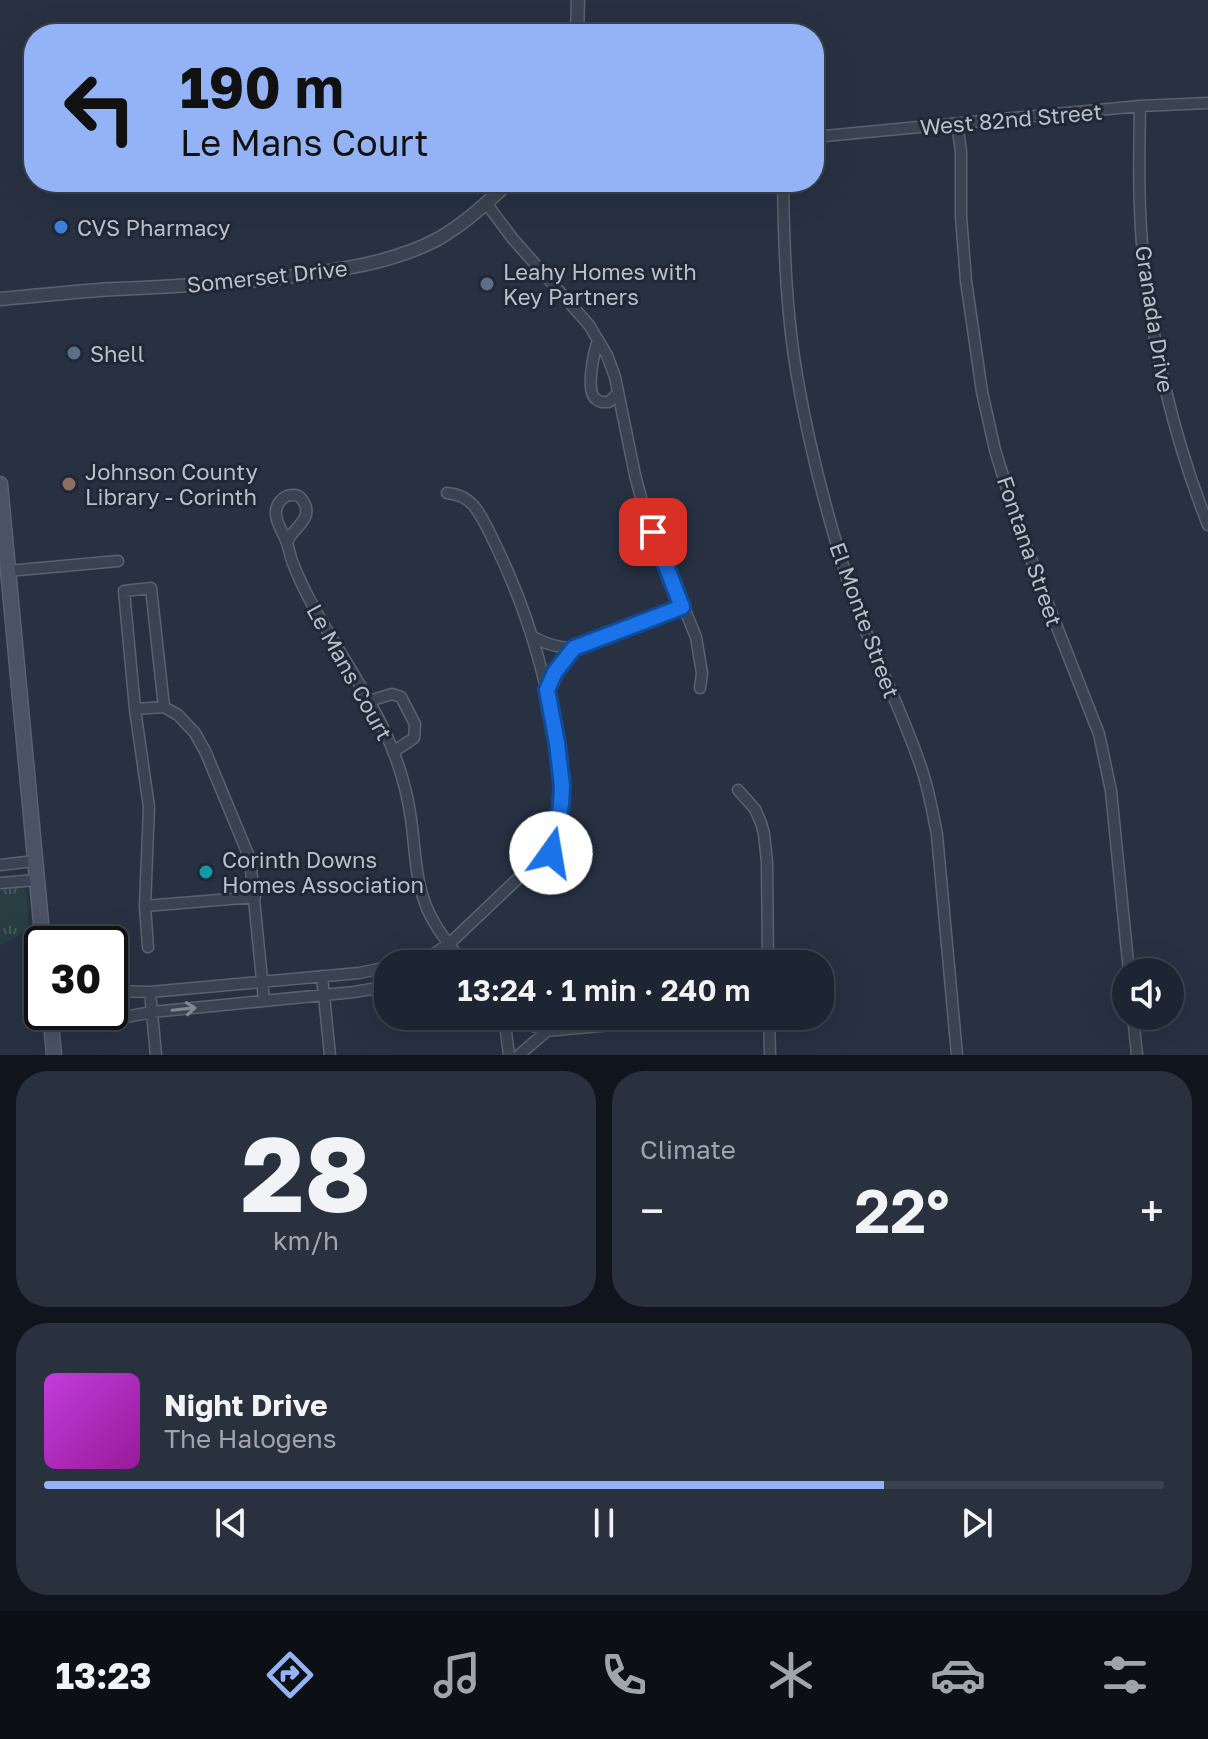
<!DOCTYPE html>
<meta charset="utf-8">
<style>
body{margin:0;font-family:"Golos Text",sans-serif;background:#2a313e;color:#f1f3f6;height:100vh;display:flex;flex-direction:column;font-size:30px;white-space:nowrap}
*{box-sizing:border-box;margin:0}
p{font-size:26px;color:#a0a5ac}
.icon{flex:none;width:44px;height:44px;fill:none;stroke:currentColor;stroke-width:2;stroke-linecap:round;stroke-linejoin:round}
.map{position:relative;height:1055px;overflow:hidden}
.drawer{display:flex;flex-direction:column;gap:16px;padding:16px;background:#10141c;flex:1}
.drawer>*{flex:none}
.banner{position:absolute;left:24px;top:24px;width:800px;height:168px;border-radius:32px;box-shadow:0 8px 32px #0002,0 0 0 2px #3b424d;background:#93b3f6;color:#111;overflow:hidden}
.fabs{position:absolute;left:1112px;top:958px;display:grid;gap:16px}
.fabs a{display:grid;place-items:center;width:72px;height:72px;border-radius:50%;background:#1d2532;box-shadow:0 8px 32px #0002,0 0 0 2px #3b424d;font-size:40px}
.speed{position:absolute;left:24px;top:926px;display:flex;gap:16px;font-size:40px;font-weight:700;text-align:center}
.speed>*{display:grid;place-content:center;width:104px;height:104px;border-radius:50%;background:#1d2532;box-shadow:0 8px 32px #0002,0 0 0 2px #3b424d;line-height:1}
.speed .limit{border:4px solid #111;border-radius:12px;background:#fff;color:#111}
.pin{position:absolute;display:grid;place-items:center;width:68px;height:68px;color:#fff;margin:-34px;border-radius:16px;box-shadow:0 4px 12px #0006}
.me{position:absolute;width:88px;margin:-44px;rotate:13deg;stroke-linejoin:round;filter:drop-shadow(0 0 6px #0008)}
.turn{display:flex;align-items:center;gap:28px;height:168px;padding:0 24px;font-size:36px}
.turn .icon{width:104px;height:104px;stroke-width:2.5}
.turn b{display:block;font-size:56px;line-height:68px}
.big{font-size:60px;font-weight:600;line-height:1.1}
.drawer .widget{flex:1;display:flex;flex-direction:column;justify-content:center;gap:12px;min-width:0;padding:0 28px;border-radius:32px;background:#2a313e}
.drawer .dial{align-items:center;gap:0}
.dial b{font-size:104px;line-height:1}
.song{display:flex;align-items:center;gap:24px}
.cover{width:96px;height:96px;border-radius:12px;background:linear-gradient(135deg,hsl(290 70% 55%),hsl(300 70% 35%))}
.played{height:8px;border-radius:4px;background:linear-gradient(90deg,#93b3f6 75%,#3b424d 75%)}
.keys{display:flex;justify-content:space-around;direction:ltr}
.heat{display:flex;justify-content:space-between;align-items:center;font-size:44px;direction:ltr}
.drawer .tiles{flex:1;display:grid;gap:16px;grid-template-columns:1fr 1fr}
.widget:last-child{grid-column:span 2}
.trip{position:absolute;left:374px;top:950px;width:460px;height:80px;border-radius:32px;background:#1d2532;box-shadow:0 8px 32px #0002,0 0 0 2px #3b424d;font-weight:600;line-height:80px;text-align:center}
.menu{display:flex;height:128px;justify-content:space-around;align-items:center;background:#0c0f14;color:#a0a5ac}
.menu .icon{width:56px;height:56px}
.menu .active{color:#93b3f6}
.menu b{font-size:36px;color:#f1f3f6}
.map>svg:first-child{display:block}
.grass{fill:url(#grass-tufts)}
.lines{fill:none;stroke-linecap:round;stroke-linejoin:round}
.minor-casing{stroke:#5a616f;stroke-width:13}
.tertiary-casing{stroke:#5a616f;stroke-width:15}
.secondary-casing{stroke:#5a616f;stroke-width:17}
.minor{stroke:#3b4352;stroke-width:10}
.tertiary{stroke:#3b4352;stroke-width:12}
.secondary{stroke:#4a5264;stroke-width:14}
.oneway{stroke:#808795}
.route-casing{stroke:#114b97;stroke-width:20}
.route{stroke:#1a73e8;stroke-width:14}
.shop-dot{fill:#3f7fe0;stroke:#202837;stroke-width:3}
.service-dot{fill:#5c6f8a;stroke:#202837;stroke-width:3}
.education-dot{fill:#8d6e63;stroke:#202837;stroke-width:3}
.culture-dot{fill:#0f9aa8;stroke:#202837;stroke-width:3}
.labels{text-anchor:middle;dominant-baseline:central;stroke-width:6;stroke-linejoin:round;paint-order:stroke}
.street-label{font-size:22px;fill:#b9bfcb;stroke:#202837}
.poi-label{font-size:22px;fill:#b9bfcb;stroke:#202837;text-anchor:start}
</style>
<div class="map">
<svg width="1208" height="1055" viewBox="0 0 1208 1055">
<defs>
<pattern id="grass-tufts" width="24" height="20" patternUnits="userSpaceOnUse" patternTransform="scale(2)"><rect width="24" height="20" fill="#293e43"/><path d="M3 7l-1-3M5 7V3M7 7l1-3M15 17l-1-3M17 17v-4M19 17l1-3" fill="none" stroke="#46585d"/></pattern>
</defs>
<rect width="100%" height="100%" fill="#273142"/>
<!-- grass -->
<path class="grass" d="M 21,887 L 27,894 L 28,930 L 0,945 L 0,888 Z"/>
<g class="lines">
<defs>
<path id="minor" d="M 1140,106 C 1139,159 1138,212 1144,265 C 1154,354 1175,441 1208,525
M 957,124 L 961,151 L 961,216 L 966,281 L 982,392 L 995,450 L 1016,518 L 1046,599 L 1099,734 L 1111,791 L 1129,972
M 814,137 L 1140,106 L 1208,103
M 783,182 C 784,246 786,312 797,376 C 810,452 830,527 854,600 C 874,658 903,712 922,770 C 929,791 933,813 937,835 L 957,1055
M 486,203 L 513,239 L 589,325 L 607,355 L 615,377 L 635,475 L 645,513 L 696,637 L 702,673 L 700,688
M 598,340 C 594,352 585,392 596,399 C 600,403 604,402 609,402 L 618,393
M 287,542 C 292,528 315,519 303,501 C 300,497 299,495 293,495 C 282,495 275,505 276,515 C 277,525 284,534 287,543 C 289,549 290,555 292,561 C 312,614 348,660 374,710 C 392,743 406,782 411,819 C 415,847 415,876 425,903 C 433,926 450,945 464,964
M 8,571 L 118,561
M 533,637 C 547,644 558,648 574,648 L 682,607
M 547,689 L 555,672 L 574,648
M 369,701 L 392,694 L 401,697 L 415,724 L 414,738 L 393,752
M 135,709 L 164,707 L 178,715 L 195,733 L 206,753 L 250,859 L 264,1000
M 738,790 L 755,809 L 761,823 L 764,834 L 767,862 L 768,964
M 550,848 C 554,861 564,863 576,860 L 582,853 C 585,835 573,828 557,831
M 0,865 L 34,861
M 0,883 L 36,880
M 145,906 L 149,807 L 135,709 L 124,591 L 151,588 L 164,707
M 148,947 L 145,906 L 255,897
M 418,964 L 449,944 L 550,848 C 558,829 562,810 562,789 C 561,767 557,744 553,722 C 542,662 524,604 497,548 C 490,534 484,518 473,505 C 466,497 457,494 447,493
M 322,976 L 330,1055
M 110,991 L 150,992 L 359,973 L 388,967
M 150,992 L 156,1055
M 504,1016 L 509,1055
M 505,1016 L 547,1031 L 704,1016
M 769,1016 L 770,1055
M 1133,1016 L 1137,1055
M 51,1025 L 126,1017 L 152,1012 L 354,992 L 378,988 L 388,984
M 519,1055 L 547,1031"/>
<path id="tertiary" d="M 577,34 L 578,0
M 0,299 C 38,296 77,291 115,289 C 182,286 249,283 315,273 C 358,267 400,259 438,239 C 464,224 487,203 509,182"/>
<path id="secondary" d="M 0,484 L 43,944
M 50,1012 L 54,1055"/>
</defs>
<!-- minor casing -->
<use href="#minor" class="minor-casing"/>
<!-- tertiary casing -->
<use href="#tertiary" class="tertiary-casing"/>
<!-- secondary casing -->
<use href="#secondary" class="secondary-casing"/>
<!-- minor -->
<use href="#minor" class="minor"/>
<!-- tertiary -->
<use href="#tertiary" class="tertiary"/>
<!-- secondary -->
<use href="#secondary" class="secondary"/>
</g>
<!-- one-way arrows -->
<defs><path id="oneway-shaft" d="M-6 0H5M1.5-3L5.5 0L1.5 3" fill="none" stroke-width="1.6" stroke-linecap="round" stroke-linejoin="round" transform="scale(2)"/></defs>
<use class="oneway" href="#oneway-shaft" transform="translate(184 1009) rotate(-6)"/>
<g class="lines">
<defs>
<path id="route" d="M 551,853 L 550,848 L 557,831 L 561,804 L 562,786 L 557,743 L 547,690 L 555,672 L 574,648 L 682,607 L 653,532"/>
</defs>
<!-- route casing -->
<use href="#route" class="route-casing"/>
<!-- route -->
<use href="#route" class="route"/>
</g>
<!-- markers -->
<circle class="shop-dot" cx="61" cy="227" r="8"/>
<g class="service-dot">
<circle cx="487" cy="284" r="8"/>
<circle cx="74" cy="353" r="8"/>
</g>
<circle class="education-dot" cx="69" cy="484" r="8"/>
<circle class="culture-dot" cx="206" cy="872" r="8"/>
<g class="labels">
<!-- street labels -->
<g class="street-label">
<text transform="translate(1011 119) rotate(-5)">West 82nd Street</text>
<text transform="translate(267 276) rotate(-6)">Somerset Drive</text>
<text transform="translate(1155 319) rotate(81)">Granada Drive</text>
<text transform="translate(1030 551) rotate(71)">Fontana Street</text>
<text transform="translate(865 620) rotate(70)">El Monte Street</text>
<text transform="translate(350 672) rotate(61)">Le Mans Court</text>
</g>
<!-- poi labels -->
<g class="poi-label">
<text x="77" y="227">CVS Pharmacy</text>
<text x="503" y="271">Leahy Homes with<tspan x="503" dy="25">Key Partners</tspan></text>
<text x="90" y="353">Shell</text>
<text x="85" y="471">Johnson County<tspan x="85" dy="25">Library - Corinth</tspan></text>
<text x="222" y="859">Corinth Downs<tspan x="222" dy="25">Homes Association</tspan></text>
</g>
</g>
</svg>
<div class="fabs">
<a><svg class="icon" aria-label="sound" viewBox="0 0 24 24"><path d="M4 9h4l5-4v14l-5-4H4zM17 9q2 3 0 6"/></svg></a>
</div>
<div class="speed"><div class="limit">30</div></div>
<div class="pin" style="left:653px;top:532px;background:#d93025"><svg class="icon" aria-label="arrive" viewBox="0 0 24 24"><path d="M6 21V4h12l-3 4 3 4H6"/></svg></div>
<svg class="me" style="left:551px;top:853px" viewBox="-20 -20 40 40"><circle r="19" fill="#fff"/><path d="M0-13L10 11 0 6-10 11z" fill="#1a73e8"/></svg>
<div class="trip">13:24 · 1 min · 240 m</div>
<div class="banner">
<div class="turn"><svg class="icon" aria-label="left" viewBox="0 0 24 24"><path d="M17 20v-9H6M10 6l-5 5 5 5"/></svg><div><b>190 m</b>Le Mans Court</div></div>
</div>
</div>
<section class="drawer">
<div class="tiles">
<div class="widget dial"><b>28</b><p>km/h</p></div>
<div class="widget"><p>Climate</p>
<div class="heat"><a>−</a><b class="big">22°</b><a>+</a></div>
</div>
<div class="widget">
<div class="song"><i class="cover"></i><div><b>Night Drive</b><p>The Halogens</p></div></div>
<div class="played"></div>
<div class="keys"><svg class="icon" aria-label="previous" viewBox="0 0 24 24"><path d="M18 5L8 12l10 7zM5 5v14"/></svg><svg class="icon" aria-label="pause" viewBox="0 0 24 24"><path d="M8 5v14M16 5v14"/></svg><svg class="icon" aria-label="next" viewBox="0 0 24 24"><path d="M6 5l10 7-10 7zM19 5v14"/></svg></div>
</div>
</div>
</section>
<nav class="menu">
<b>13:23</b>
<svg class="icon active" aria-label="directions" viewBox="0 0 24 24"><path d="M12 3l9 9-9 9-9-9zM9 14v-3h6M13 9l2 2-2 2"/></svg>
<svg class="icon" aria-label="music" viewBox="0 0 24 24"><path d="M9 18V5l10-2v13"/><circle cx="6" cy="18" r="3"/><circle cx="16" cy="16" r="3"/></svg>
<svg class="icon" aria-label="phone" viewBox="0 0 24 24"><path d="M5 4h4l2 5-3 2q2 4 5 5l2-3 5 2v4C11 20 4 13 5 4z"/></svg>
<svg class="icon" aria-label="climate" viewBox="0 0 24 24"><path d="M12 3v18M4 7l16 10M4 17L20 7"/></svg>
<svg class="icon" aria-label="car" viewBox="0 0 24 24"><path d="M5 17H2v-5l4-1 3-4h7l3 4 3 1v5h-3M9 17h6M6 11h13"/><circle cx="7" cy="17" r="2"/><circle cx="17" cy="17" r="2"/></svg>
<svg class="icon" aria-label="filters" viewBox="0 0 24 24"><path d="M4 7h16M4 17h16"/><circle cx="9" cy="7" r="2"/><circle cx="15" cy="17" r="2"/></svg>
</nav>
